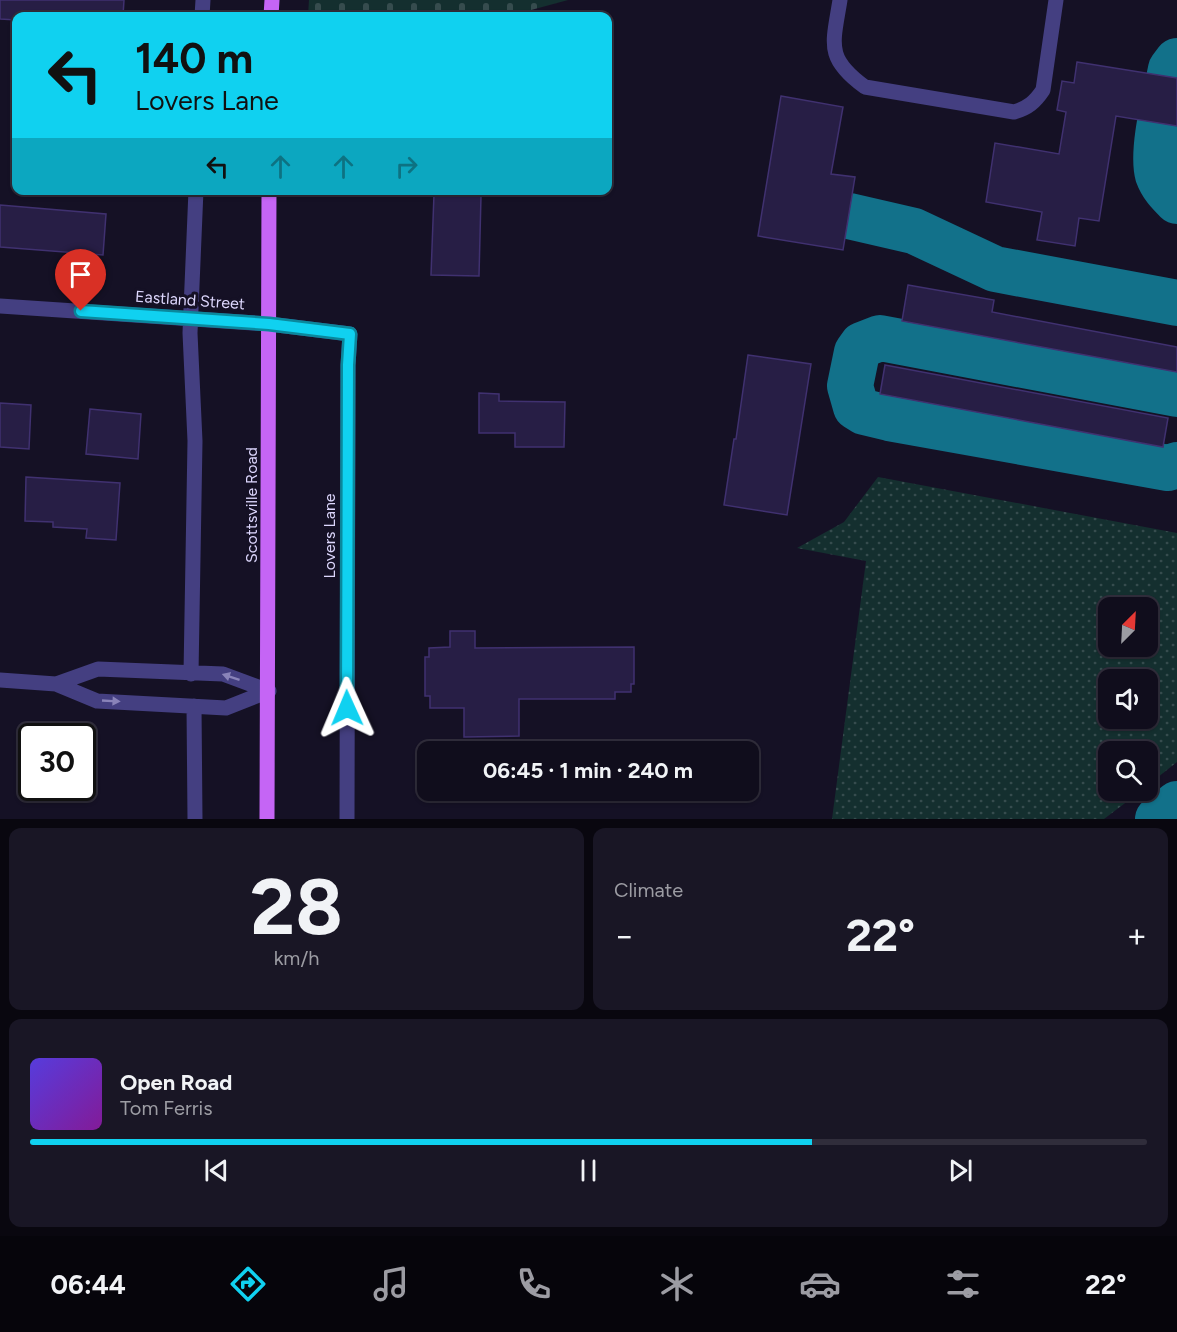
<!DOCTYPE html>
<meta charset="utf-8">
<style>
body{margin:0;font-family:Figtree,sans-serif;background:#191625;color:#f1f3f6;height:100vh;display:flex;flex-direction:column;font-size:22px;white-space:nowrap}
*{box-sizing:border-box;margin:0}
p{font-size:20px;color:#9c9ca3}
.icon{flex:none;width:33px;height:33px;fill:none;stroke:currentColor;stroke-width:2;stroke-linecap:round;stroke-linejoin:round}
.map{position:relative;height:819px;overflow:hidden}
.drawer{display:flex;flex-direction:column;gap:9px;padding:9px;background:#09070f;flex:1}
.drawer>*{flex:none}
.guide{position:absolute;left:12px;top:12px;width:600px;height:183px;border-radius:12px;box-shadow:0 2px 4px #0004,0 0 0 2px #302d3b;background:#10d1f0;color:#111;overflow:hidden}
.needle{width:39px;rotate:24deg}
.fabs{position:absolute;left:1098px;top:597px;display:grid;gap:12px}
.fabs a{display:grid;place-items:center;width:60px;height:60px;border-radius:12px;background:#100d1c;box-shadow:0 2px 4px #0004,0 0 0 2px #302d3b;font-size:30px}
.speed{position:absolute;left:18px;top:723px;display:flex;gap:12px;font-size:30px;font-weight:700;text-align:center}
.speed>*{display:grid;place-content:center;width:78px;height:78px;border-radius:50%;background:#100d1c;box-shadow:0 2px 4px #0004,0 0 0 2px #302d3b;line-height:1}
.speed .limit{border:3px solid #111;border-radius:9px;background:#fff;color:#111}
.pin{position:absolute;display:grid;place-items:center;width:51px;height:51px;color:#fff;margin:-62px -26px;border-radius:50% 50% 50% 0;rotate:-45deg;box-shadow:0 0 6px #0007}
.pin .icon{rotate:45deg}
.me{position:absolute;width:66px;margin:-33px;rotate:359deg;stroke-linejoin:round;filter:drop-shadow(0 0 4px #0008)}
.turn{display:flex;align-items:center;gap:21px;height:126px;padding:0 24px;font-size:27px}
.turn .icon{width:78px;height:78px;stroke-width:2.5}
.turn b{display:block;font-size:42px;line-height:51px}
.lanes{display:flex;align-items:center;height:57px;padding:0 24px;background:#0003;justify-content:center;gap:30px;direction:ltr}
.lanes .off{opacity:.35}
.big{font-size:45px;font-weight:700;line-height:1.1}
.drawer .card{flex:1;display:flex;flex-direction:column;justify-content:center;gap:9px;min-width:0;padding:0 21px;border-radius:12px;background:#191625}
.drawer .dial{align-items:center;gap:0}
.dial b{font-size:78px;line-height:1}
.song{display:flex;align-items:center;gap:18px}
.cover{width:72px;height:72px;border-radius:9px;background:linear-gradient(135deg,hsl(250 70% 55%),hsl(290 70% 35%))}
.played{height:6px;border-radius:3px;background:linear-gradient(90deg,#10d1f0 70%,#302d3b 70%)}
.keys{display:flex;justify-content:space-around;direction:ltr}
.heat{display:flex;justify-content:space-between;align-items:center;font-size:33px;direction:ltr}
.drawer .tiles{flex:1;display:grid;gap:9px;grid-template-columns:1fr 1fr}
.card:last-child{grid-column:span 2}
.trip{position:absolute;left:417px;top:741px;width:342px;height:60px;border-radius:12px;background:#100d1c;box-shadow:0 2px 4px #0004,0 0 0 2px #302d3b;font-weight:700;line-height:60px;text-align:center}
.tabs{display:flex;height:96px;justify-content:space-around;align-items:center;background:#06050b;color:#9c9ca3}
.tabs .icon{width:42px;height:42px}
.tabs .selected{color:#10d1f0}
.tabs b{font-size:27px;color:#f1f3f6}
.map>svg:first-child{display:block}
.grass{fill:url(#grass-dots);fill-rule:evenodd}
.cemetery{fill:url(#cemetery-stones)}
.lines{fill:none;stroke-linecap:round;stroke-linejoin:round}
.taxiway{stroke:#12718a;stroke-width:46}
.building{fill:#271e45;stroke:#403170;stroke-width:1.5}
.minor{stroke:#443f81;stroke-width:15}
.major{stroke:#c565f5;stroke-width:15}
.oneway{fill:#8983b9}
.route-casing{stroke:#0a889c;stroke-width:15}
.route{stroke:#10d1f0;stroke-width:10}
.labels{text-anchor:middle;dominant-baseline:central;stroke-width:6;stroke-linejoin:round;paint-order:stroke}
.street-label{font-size:16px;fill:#ddd7fd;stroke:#151125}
</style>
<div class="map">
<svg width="1177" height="819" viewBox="0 0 1177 819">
<defs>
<pattern id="grass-dots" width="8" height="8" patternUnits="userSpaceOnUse" patternTransform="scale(1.5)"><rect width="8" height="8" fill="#142f2f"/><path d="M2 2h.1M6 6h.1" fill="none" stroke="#364c4e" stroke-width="1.8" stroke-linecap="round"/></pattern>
<pattern id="cemetery-stones" width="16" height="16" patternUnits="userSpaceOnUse" patternTransform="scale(1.5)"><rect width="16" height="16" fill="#142f2f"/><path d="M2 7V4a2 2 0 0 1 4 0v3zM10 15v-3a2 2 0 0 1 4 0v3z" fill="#364c4e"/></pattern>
</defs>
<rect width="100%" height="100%" fill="#151125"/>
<!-- grass -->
<path class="grass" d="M 878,477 L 1177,533 L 1177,762 L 1148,785 L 1148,752 L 1108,752 L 1108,790 L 1141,791 L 1104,819 L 832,819 L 866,561 L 797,548 L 844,522 ZM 1108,608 L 1148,608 L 1148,646 L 1108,646 ZM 1108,680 L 1148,680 L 1148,718 L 1108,718 Z"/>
<!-- cemetery -->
<path class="cemetery" d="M 309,0 L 568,0 L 509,16 L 308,16 Z"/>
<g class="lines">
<!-- taxiway -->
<path class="taxiway" d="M 1177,61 L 1171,69 C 1166,95 1151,150 1158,175 C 1162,186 1169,193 1177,201
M 849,216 L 914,231 L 995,269 L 1177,303
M 1177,394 L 880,338 L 862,345 L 857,352 L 850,386 L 856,407 L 864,412 L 889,418 L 1168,468 L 1177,465
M 1158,819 L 1177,804"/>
</g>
<!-- building -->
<path class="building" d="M 0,0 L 124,0 L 123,16 L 16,16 L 16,20 L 0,19 Z
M 1077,62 L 1177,78 L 1177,126 L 1116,116 L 1099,221 L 1079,218 L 1075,246 L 1037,240 L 1042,212 L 986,202 L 995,143 L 1059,154 L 1066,112 L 1057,110 L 1062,81 L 1074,83 Z
M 781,96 L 843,107 L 831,174 L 855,177 L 843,250 L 758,236 Z
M 434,194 L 481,196 L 479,276 L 431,275 Z
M 0,205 L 106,214 L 103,255 L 0,247 Z
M 908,285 L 994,300 L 992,312 L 1177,347 L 1177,372 L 902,321 Z
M 748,355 L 811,364 L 787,515 L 724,505 L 734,439 L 736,439 Z
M 885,365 L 1168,418 L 1163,447 L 880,394 Z
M 479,393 L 499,394 L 499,401 L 565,402 L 564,447 L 515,447 L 515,433 L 479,433 Z
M 0,403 L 31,405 L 29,449 L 0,447 Z
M 90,409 L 141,414 L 138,459 L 86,454 Z
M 26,477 L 120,483 L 116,540 L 86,538 L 87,529 L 53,527 L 53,522 L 25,521 Z
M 450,631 L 475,631 L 475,648 L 634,647 L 634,684 L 631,684 L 631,692 L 615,692 L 615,699 L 519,699 L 519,736 L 464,737 L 464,708 L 430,708 L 430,696 L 425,696 L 425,657 L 429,657 L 429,648 L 450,647 Z"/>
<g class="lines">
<!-- minor -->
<path class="minor" d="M 840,0 C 833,44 825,58 865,87 L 1014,112 C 1028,108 1035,102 1043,90 L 1056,0
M 202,16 L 203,0
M 0,306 L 269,324 L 350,334 L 348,365 L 347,819
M 191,674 L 195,441 L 190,333 L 196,190
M 0,680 L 56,684 L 97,701 L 226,708 L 269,691
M 56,684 L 98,669 L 223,674 L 269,691
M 194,706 L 195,819"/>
<!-- major -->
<path class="major" d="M 271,16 L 272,0
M 267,819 L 269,190"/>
</g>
<!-- one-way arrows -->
<defs><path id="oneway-solid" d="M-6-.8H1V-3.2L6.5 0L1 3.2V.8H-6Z" transform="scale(1.5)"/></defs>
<g class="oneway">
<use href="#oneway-solid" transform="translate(231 677) rotate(-162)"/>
<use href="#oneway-solid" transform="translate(111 701) rotate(3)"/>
</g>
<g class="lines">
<defs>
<path id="route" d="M 81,311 L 269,324 L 350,334 L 348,365 L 347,708"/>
</defs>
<!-- route casing -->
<use href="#route" class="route-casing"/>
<!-- route -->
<use href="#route" class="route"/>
</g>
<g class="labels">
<!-- street labels -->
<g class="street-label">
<text transform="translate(190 300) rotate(4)">Eastland Street</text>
<text transform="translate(251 505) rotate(-90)">Scottsville Road</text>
<text transform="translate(329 536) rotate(-90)">Lovers Lane</text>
</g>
</g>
</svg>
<div class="fabs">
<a><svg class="needle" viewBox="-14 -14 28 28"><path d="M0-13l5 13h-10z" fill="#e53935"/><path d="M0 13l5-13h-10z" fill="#9c9ca3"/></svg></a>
<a><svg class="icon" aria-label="sound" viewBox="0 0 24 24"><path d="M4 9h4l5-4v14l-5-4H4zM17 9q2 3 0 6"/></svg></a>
<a><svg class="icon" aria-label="search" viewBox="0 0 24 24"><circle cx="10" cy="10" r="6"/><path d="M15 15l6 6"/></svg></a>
</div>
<div class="speed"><div class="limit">30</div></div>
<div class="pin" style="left:81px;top:311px;background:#d93025"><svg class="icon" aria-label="arrive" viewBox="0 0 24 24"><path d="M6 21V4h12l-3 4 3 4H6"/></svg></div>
<svg class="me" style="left:347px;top:708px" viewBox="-20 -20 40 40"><path d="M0-17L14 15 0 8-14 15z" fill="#10d1f0" stroke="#fff" stroke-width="4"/></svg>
<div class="trip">06:45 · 1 min · 240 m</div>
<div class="guide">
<div class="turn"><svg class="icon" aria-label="left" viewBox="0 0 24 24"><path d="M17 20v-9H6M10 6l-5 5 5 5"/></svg><div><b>140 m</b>Lovers Lane</div></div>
<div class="lanes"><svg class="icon" aria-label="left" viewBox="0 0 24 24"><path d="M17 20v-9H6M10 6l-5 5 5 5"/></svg><svg class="icon off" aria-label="ahead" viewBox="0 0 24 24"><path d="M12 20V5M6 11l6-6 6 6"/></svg><svg class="icon off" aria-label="ahead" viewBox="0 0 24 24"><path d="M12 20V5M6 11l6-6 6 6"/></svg><svg class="icon off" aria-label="right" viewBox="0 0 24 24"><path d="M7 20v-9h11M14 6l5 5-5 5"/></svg></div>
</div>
</div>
<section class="drawer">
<div class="tiles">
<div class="card dial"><b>28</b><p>km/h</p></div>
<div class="card"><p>Climate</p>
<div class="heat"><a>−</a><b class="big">22°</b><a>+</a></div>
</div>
<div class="card">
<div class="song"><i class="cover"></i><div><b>Open Road</b><p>Tom Ferris</p></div></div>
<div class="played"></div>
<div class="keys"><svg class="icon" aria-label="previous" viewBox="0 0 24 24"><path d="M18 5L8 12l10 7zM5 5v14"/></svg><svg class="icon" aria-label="pause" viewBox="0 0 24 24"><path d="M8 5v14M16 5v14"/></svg><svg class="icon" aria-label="next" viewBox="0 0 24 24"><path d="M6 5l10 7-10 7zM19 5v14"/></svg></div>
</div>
</div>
</section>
<nav class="tabs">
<b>06:44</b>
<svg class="icon selected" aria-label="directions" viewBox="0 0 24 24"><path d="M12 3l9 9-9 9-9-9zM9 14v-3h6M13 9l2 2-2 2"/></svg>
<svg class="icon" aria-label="music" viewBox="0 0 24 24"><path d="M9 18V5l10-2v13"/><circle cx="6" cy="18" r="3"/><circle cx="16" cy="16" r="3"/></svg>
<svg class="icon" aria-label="phone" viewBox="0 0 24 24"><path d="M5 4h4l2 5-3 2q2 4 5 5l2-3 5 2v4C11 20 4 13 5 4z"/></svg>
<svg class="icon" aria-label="climate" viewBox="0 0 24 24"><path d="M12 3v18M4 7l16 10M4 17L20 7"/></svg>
<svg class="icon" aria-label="car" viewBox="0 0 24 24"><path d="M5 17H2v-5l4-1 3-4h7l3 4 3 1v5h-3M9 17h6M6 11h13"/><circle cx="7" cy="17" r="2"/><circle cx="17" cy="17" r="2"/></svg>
<svg class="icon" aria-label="filters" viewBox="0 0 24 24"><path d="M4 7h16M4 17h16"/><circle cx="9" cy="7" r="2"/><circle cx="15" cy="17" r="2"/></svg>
<b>22°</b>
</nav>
